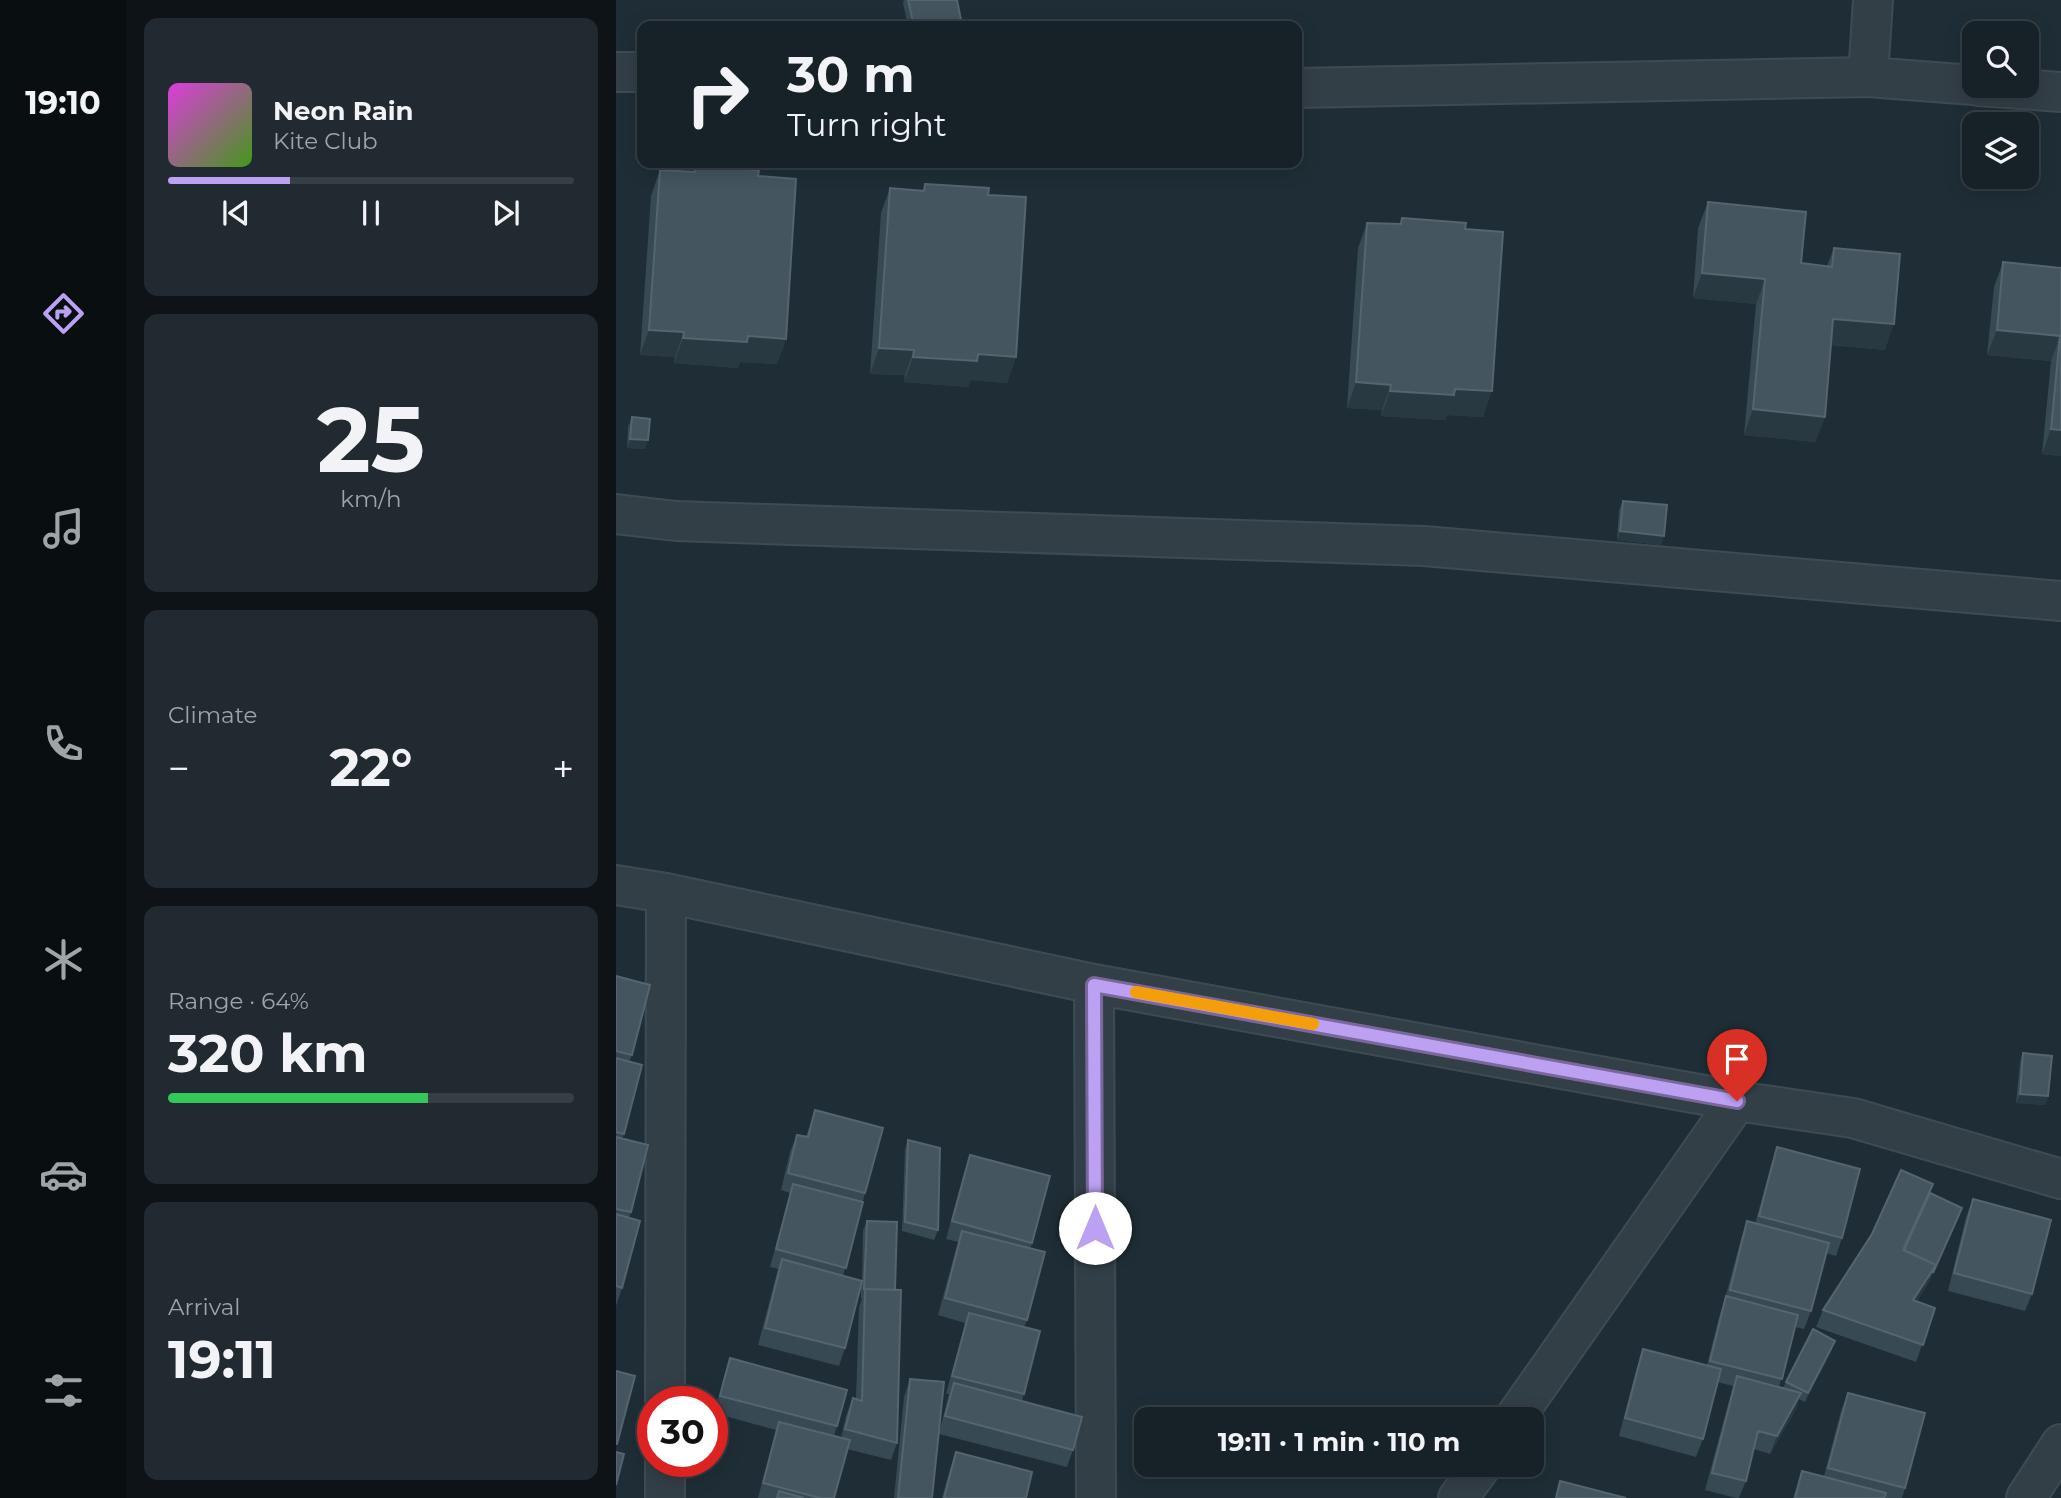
<!DOCTYPE html>
<meta charset="utf-8">
<style>
body{margin:0;font-family:Montserrat,sans-serif;background:#202a30;color:#f1f3f6;height:100vh;display:flex;flex-direction:column;font-size:26px;white-space:nowrap}
*{box-sizing:border-box;margin:0}
p{font-size:23px;color:#9ea4a8}
.icon{flex:none;width:38px;height:38px;fill:none;stroke:currentColor;stroke-width:2;stroke-linecap:round;stroke-linejoin:round}
.map{position:relative;flex:1;overflow:hidden}
.panel{display:flex;flex-direction:column;gap:18px;padding:18px;background:#0d1316;width:490px}
.panel>*{flex:none}
.top-card{position:absolute;left:21px;top:21px;width:665px;height:147px;border-radius:14px;box-shadow:0 4px 18px #0003,0 0 0 2px #363f45;background:#172228;color:#f1f3f6;overflow:hidden}
.controls{position:absolute;left:1346px;top:21px;display:grid;gap:14px}
.controls a{display:grid;place-items:center;width:77px;height:77px;border-radius:14px;background:#172228;box-shadow:0 4px 18px #0003,0 0 0 2px #363f45;font-size:35px}
.speed{position:absolute;left:21px;top:1386px;display:flex;gap:14px;font-size:35px;font-weight:700;text-align:center}
.speed>*{display:grid;place-content:center;width:91px;height:91px;border-radius:50%;background:#172228;box-shadow:0 4px 18px #0003,0 0 0 2px #363f45;line-height:1}
.speed .limit{border:10px solid #d22;background:#fff;color:#111}
.pin{position:absolute;display:grid;place-items:center;width:60px;height:60px;color:#fff;margin:-72px -30px;border-radius:50% 50% 50% 0;rotate:-45deg;box-shadow:0 0 7px #0007}
.pin .icon{rotate:45deg}
.me{position:absolute;width:77px;margin:-38px;rotate:0deg;stroke-linejoin:round;filter:drop-shadow(0 0 5px #0008)}
.turn{display:flex;align-items:center;gap:24px;height:147px;padding:0 35px;font-size:32px}
.turn .icon{width:91px;height:91px;stroke-width:2.5}
.turn b{display:block;font-size:49px;line-height:60px}
.big{font-size:52px;font-weight:700;line-height:1.1}
.panel .widget{flex:1;display:flex;flex-direction:column;justify-content:center;gap:10px;min-width:0;padding:0 24px;border-radius:14px;background:#202a30}
.panel .dial{align-items:center;gap:0}
.dial b{font-size:91px;line-height:1}
.song{display:flex;align-items:center;gap:21px}
.cover{width:84px;height:84px;border-radius:10px;background:linear-gradient(135deg,hsl(300 70% 55%),hsl(100 70% 35%))}
.played{height:7px;border-radius:4px;background:linear-gradient(90deg,#bca0f2 30%,#363f45 30%)}
.keys{display:flex;justify-content:space-around;direction:ltr}
.heat{display:flex;justify-content:space-between;align-items:center;font-size:38px;direction:ltr}
.charge{height:10px;border-radius:5px;background:linear-gradient(90deg,#34c759 64%,#363f45 0)}
.trip{position:absolute;left:518px;top:1407px;width:410px;height:70px;border-radius:14px;background:#172228;box-shadow:0 4px 18px #0003,0 0 0 2px #363f45;font-weight:700;line-height:70px;text-align:center}
main{display:flex;flex:1;min-height:0}
.menu{display:flex;flex-direction:column;width:126px;justify-content:space-around;align-items:center;background:#090e10;color:#9ea4a8}
.menu .icon{width:49px;height:49px}
.menu .current{color:#bca0f2}
.menu b{font-size:32px;color:#f1f3f6}
.map>svg:first-child{display:block}
.lines{fill:none;stroke-linecap:round;stroke-linejoin:round}
.minor-casing{stroke:#3f4b53;stroke-width:42}
.minor{stroke:#333f47;stroke-width:38}
.wall{fill:#374953}
.shaded-wall{fill:#283942}
.building{fill:#44555f;stroke:#54656f;stroke-width:2}
.route-casing{stroke:#7a689d;stroke-width:18}
.route{stroke:#bca0f2;stroke-width:12}
.slow{stroke:#f59e0b;stroke-width:12}
</style>
<main>
<nav class="menu">
<b>19:10</b>
<svg class="icon current" aria-label="directions" viewBox="0 0 24 24"><path d="M12 3l9 9-9 9-9-9zM9 14v-3h6M13 9l2 2-2 2"/></svg>
<svg class="icon" aria-label="music" viewBox="0 0 24 24"><path d="M9 18V5l10-2v13"/><circle cx="6" cy="18" r="3"/><circle cx="16" cy="16" r="3"/></svg>
<svg class="icon" aria-label="phone" viewBox="0 0 24 24"><path d="M5 4h4l2 5-3 2q2 4 5 5l2-3 5 2v4C11 20 4 13 5 4z"/></svg>
<svg class="icon" aria-label="climate" viewBox="0 0 24 24"><path d="M12 3v18M4 7l16 10M4 17L20 7"/></svg>
<svg class="icon" aria-label="car" viewBox="0 0 24 24"><path d="M5 17H2v-5l4-1 3-4h7l3 4 3 1v5h-3M9 17h6M6 11h13"/><circle cx="7" cy="17" r="2"/><circle cx="17" cy="17" r="2"/></svg>
<svg class="icon" aria-label="filters" viewBox="0 0 24 24"><path d="M4 7h16M4 17h16"/><circle cx="9" cy="7" r="2"/><circle cx="15" cy="17" r="2"/></svg>
</nav>
<section class="panel">
<div class="widget">
<div class="song"><i class="cover"></i><div><b>Neon Rain</b><p>Kite Club</p></div></div>
<div class="played"></div>
<div class="keys"><svg class="icon" aria-label="previous" viewBox="0 0 24 24"><path d="M18 5L8 12l10 7zM5 5v14"/></svg><svg class="icon" aria-label="pause" viewBox="0 0 24 24"><path d="M8 5v14M16 5v14"/></svg><svg class="icon" aria-label="next" viewBox="0 0 24 24"><path d="M6 5l10 7-10 7zM19 5v14"/></svg></div>
</div>
<div class="widget dial"><b>25</b><p>km/h</p></div>
<div class="widget"><p>Climate</p>
<div class="heat"><a>−</a><b class="big">22°</b><a>+</a></div>
</div>
<div class="widget"><p>Range · 64%</p><b class="big">320 km</b><div class="charge"></div></div>
<div class="widget"><p>Arrival</p><b class="big">19:11</b></div>
</section>
<div class="map">
<svg width="1445" height="1498" viewBox="0 0 1445 1498">
<rect width="100%" height="100%" fill="#1f2e36"/>
<g class="lines">
<defs>
<path id="minor" d="M 0,72 L 26,72
M 1252,77 L 1257,0
M 1362,86 L 1445,92
M 681,88 L 1252,77 L 1358,85
M 0,514 L 60,521 L 808,546 L 1445,601
M 0,885 L 50,893 L 478,984 L 1121,1101 L 1237,1118 L 1445,1179
M 478,984 L 480,1498
M 49,1402 L 50,893
M 898,1419 L 1121,1101
M 49,1498 L 49,1461
M 842,1498 L 866,1465
M 1410,1498 L 1445,1444"/>
</defs>
<!-- minor casing -->
<use href="#minor" class="minor-casing"/>
<!-- minor -->
<use href="#minor" class="minor"/>
</g>
<!-- wall -->
<path class="wall" d="M 288,0 L 292,0 L 346,26 L 292,26 L 287,3 Z
M 79,166 L 142,176 L 170,339 L 161,364 L 124,362 L 122,368 L 58,363 L 59,357 L 24,355 L 35,196 L 44,170 L 77,172 Z
M 309,184 L 372,195 L 400,357 L 391,383 L 355,380 L 352,387 L 288,382 L 289,375 L 254,374 L 265,213 L 274,188 L 307,190 Z
M 1092,202 L 1185,263 L 1211,266 L 1218,248 L 1269,350 L 1215,345 L 1209,417 L 1199,442 L 1128,435 L 1140,304 L 1077,298 L 1082,228 Z
M 786,218 L 849,229 L 867,417 L 831,415 L 829,420 L 765,416 L 766,410 L 731,408 L 742,248 L 751,223 L 784,224 Z
M 1387,262 L 1445,268 L 1445,456 L 1426,454 L 1435,361 L 1371,355 L 1378,287 Z
M 16,417 L 29,449 L 11,448 L 12,427 Z
M 1007,501 L 1045,545 L 1001,540 L 1003,510 Z
M 0,976 L 16,1055 L 13,1062 L 8,1134 L 6,1138 L 15,1212 L 13,1218 L 6,1288 L 0,1306 Z
M 1407,1053 L 1432,1096 L 1429,1105 L 1400,1103 L 1404,1062 Z
M 199,1110 L 249,1193 L 227,1276 L 246,1280 L 247,1230 L 251,1221 L 279,1290 L 281,1443 L 275,1460 L 231,1449 L 218,1498 L 142,1498 L 160,1430 L 98,1413 L 108,1376 L 114,1358 L 221,1426 L 218,1436 L 225,1438 L 230,1416 L 237,1398 L 240,1399 L 243,1307 L 246,1298 L 245,1298 L 245,1284 L 229,1348 L 223,1366 L 142,1345 L 162,1269 L 154,1267 L 174,1193 L 165,1190 L 174,1152 L 181,1135 L 190,1137 Z
M 292,1140 L 322,1230 L 318,1240 L 286,1231 L 289,1149 Z
M 1161,1147 L 1226,1238 L 1220,1256 L 1210,1253 L 1195,1311 L 1188,1329 L 1179,1327 L 1163,1387 L 1167,1388 L 1170,1382 L 1216,1350 L 1189,1402 L 1183,1399 L 1179,1411 L 1154,1454 L 1138,1449 L 1130,1481 L 1123,1498 L 1120,1498 L 1089,1490 L 1117,1386 L 1101,1382 L 1087,1439 L 1080,1457 L 1003,1436 L 1021,1367 L 1027,1349 L 1091,1365 L 1104,1314 L 1109,1299 L 1125,1239 L 1131,1221 L 1139,1224 L 1155,1165 Z
M 354,1155 L 416,1243 L 414,1249 L 411,1320 L 408,1327 L 408,1394 L 406,1401 L 457,1450 L 451,1467 L 323,1434 L 316,1498 L 278,1498 L 288,1397 L 294,1379 L 323,1433 L 333,1394 L 330,1394 L 349,1323 L 322,1315 L 342,1242 L 330,1239 L 348,1173 Z
M 1317,1184 L 1314,1193 L 1343,1217 L 1313,1282 L 1301,1301 L 1319,1308 L 1300,1362 L 1200,1327 L 1207,1310 Z
M 1357,1199 L 1416,1294 L 1409,1311 L 1332,1291 L 1350,1217 Z
M 1232,1393 L 1289,1488 L 1286,1498 L 1177,1498 L 1186,1471 L 1208,1476 L 1225,1411 Z
M 340,1452 L 410,1498 L 326,1498 L 334,1469 Z"/>
<!-- shaded-wall -->
<path class="shaded-wall" d="M 1086,273 L 1149,279 L 1140,304 L 1077,298 Z
M 1217,319 L 1278,324 L 1269,350 L 1208,344 Z
M 33,330 L 68,332 L 59,357 L 24,355 Z
M 1381,330 L 1444,336 L 1435,361 L 1371,355 Z
M 132,336 L 170,339 L 161,364 L 124,362 L 122,368 L 58,363 L 67,338 Z
M 263,348 L 298,350 L 289,375 L 254,374 Z
M 362,354 L 400,357 L 391,383 L 355,380 L 352,387 L 288,382 L 297,357 Z
M 740,382 L 775,385 L 766,410 L 731,408 Z
M 839,389 L 876,391 L 867,417 L 831,415 L 829,420 L 765,416 L 774,391 Z
M 1137,409 L 1209,417 L 1199,442 L 1128,435 Z
M 1435,429 L 1445,430 L 1445,456 L 1426,454 Z
M 14,439 L 32,440 L 29,449 L 11,448 Z
M 1004,531 L 1048,536 L 1045,545 L 1001,540 Z
M 1404,1094 L 1432,1096 L 1429,1105 L 1400,1103 Z
M 1346,1208 L 1313,1282 L 1291,1318 L 1297,1300 Z
M 1219,1341 L 1216,1350 L 1189,1402 L 1192,1393 Z
M 1185,1393 L 1179,1411 L 1154,1454 L 1161,1436 Z"/>
<!-- building -->
<path class="building" d="M 292,0 L 341,0 L 346,25 L 341,26 L 298,26 Z
M 79,166 L 143,170 L 142,176 L 180,179 L 170,339 L 132,336 L 131,342 L 67,338 L 68,332 L 33,330 L 44,170 L 79,172 Z
M 309,184 L 373,188 L 372,195 L 410,197 L 400,357 L 362,354 L 361,361 L 297,357 L 298,350 L 263,348 L 274,188 L 308,191 Z
M 1092,202 L 1190,212 L 1185,263 L 1216,267 L 1218,248 L 1284,254 L 1278,324 L 1217,319 L 1209,417 L 1137,409 L 1149,279 L 1086,273 Z
M 786,218 L 850,223 L 849,229 L 887,232 L 876,391 L 839,389 L 838,395 L 774,391 L 775,385 L 740,382 L 751,223 L 785,224 Z
M 1387,262 L 1445,268 L 1445,430 L 1435,429 L 1444,336 L 1381,330 Z
M 16,417 L 34,419 L 32,440 L 14,439 Z
M 1007,501 L 1051,505 L 1048,536 L 1004,531 Z
M 0,976 L 34,985 L 16,1055 L 0,1051 Z
M 1407,1053 L 1436,1056 L 1432,1096 L 1404,1094 Z
M 0,1058 L 26,1065 L 8,1134 L 0,1132 Z
M 199,1110 L 267,1128 L 249,1193 L 172,1173 L 181,1135 L 192,1137 Z
M 0,1137 L 32,1145 L 15,1212 L 0,1209 Z
M 292,1140 L 324,1148 L 322,1230 L 289,1222 Z
M 1161,1147 L 1244,1169 L 1226,1238 L 1143,1216 Z
M 354,1155 L 434,1176 L 416,1243 L 336,1221 Z
M 1285,1170 L 1317,1184 L 1287,1250 L 1320,1265 L 1297,1300 L 1319,1308 L 1307,1345 L 1207,1310 L 1256,1234 Z
M 177,1184 L 247,1202 L 230,1268 L 160,1249 Z
M 1314,1193 L 1346,1208 L 1317,1273 L 1320,1265 L 1288,1250 Z
M 1357,1199 L 1435,1220 L 1416,1294 L 1338,1273 Z
M 0,1214 L 24,1221 L 6,1288 L 0,1286 Z
M 251,1221 L 281,1222 L 279,1290 L 248,1289 Z
M 1131,1221 L 1213,1243 L 1195,1311 L 1114,1290 Z
M 346,1231 L 429,1252 L 411,1320 L 329,1298 Z
M 166,1259 L 246,1281 L 229,1348 L 149,1328 Z
M 249,1289 L 285,1290 L 281,1443 L 229,1429 L 237,1398 L 246,1401 Z
M 1110,1296 L 1182,1315 L 1166,1379 L 1094,1361 Z
M 353,1313 L 424,1331 L 408,1394 L 336,1376 Z
M 1197,1329 L 1219,1341 L 1192,1393 L 1170,1382 Z
M 1027,1349 L 1105,1369 L 1087,1439 L 1009,1418 Z
M 114,1358 L 231,1390 L 221,1426 L 104,1396 Z
M 0,1371 L 19,1376 L 1,1444 L 0,1444 Z
M 1121,1376 L 1185,1393 L 1161,1436 L 1142,1431 L 1130,1481 L 1096,1473 Z
M 294,1379 L 328,1382 L 316,1498 L 282,1498 Z
M 338,1383 L 466,1417 L 457,1450 L 329,1416 Z
M 1232,1393 L 1309,1413 L 1289,1488 L 1212,1468 Z
M 163,1422 L 234,1440 L 218,1498 L 204,1498 L 147,1483 Z
M 0,1452 L 8,1454 L 0,1485 Z
M 340,1452 L 416,1472 L 410,1498 L 328,1498 Z
M 1186,1471 L 1270,1493 L 1268,1498 L 1179,1498 Z
M 944,1481 L 1010,1498 L 940,1498 Z
M 163,1491 L 188,1498 L 161,1498 Z"/>
<g class="lines">
<defs>
<path id="route" d="M 479,1228 L 478,985 L 1121,1101"/>
</defs>
<!-- route casing -->
<use href="#route" class="route-casing"/>
<!-- route -->
<use href="#route" class="route"/>
<!-- slow -->
<path class="slow" d="M 520,992 L 697,1024"/>
</g>
</svg>
<div class="controls">
<a><svg class="icon" aria-label="search" viewBox="0 0 24 24"><circle cx="10" cy="10" r="6"/><path d="M15 15l6 6"/></svg></a>
<a><svg class="icon" aria-label="layers" viewBox="0 0 24 24"><path d="M12 4l9 5-9 5-9-5zM3 14l9 5 9-5"/></svg></a>
</div>
<div class="speed"><div class="limit">30</div></div>
<div class="pin" style="left:1121px;top:1101px;background:#d93025"><svg class="icon" aria-label="arrive" viewBox="0 0 24 24"><path d="M6 21V4h12l-3 4 3 4H6"/></svg></div>
<svg class="me" style="left:479px;top:1228px" viewBox="-20 -20 40 40"><circle r="19" fill="#fff"/><path d="M0-13L10 11 0 6-10 11z" fill="#bca0f2"/></svg>
<div class="trip">19:11 · 1 min · 110 m</div>
<div class="top-card">
<div class="turn"><svg class="icon" aria-label="right" viewBox="0 0 24 24"><path d="M7 20v-9h11M14 6l5 5-5 5"/></svg><div><b>30 m</b>Turn right</div></div>
</div>
</div>
</main>
